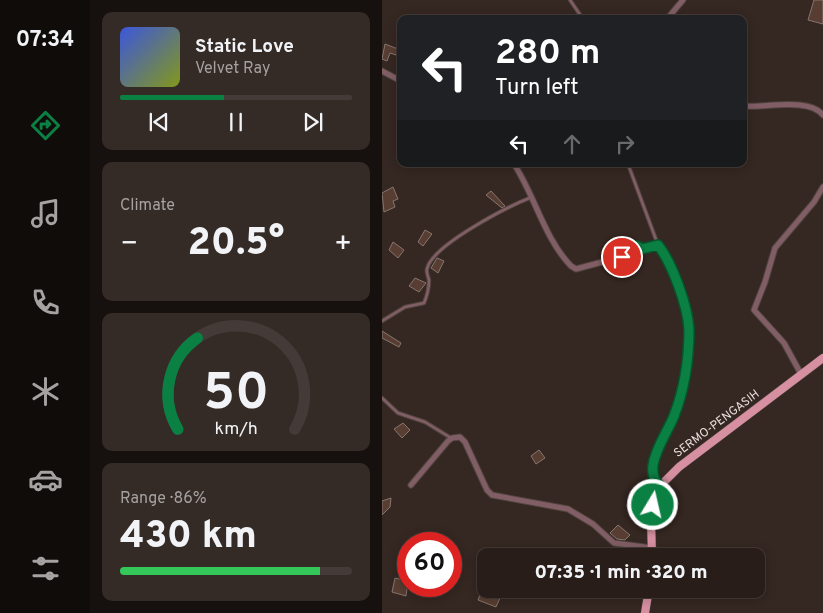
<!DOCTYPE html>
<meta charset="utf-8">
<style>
body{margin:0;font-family:Overpass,sans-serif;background:#342a26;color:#f1f3f6;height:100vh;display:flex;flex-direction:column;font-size:19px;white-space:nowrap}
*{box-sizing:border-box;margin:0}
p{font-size:16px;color:#a5a2a2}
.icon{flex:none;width:28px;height:28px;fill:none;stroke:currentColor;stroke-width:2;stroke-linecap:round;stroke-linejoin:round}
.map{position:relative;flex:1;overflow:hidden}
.sheet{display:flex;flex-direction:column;gap:12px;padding:12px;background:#16100e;width:292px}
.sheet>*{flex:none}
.hud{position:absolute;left:15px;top:15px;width:350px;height:152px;border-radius:10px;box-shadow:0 2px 12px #0003,0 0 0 1px #443b38;background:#202124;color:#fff;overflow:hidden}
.speed{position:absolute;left:15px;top:532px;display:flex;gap:10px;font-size:25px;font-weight:700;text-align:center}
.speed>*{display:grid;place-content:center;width:65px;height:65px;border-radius:50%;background:#281d19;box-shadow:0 2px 12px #0003,0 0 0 1px #443b38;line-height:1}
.speed .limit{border:8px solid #d22;background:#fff;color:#111}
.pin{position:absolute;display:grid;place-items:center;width:42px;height:42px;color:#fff;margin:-21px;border:2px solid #fff;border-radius:50%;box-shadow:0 1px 5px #0007}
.me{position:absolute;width:55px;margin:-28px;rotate:9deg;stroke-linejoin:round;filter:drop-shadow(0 0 4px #0008)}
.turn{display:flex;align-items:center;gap:18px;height:105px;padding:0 15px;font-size:22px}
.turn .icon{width:65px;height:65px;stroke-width:2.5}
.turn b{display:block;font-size:35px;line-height:42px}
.lanes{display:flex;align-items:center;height:48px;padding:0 15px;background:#0003;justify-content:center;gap:25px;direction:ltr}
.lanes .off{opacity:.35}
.big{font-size:38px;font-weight:800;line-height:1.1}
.sheet .widget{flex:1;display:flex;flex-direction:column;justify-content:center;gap:8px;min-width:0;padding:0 18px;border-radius:10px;background:#342a26}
.sheet .dial{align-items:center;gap:0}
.dial svg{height:130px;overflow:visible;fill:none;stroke:#443b38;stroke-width:7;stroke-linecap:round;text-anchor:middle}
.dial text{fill:#f1f3f6;stroke:none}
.song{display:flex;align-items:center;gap:15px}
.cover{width:60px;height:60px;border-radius:8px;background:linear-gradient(135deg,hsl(230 70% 55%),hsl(70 70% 35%))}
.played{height:5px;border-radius:2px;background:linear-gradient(90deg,#0b8043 45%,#443b38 45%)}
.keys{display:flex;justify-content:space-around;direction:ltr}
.heat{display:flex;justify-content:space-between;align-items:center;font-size:28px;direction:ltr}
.charge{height:8px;border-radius:4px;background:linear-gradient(90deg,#34c759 86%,#443b38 0)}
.trip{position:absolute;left:95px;top:548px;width:288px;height:50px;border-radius:10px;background:#281d19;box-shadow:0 2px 12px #0003,0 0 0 1px #443b38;font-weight:800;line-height:50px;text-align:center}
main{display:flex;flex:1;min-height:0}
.dock{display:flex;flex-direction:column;width:90px;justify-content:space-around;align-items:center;background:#100c0a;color:#a5a2a2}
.dock .icon{width:35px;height:35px}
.dock .selected{color:#0b8043}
.dock b{font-size:22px;color:#f1f3f6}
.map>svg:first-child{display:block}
.building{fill:#583e32;stroke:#87766f}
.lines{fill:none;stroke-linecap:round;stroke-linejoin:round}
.service-casing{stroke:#52453f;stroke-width:4.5}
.minor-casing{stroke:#52453f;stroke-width:7}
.primary-casing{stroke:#52453f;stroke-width:9}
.service{stroke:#815e66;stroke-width:2.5}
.minor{stroke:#815e66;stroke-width:5}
.primary{stroke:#d690a1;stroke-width:8}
.route-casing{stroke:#07532c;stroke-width:12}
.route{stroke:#0b8043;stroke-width:9}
.labels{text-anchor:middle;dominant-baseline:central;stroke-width:5;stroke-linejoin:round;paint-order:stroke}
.street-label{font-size:12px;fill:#eae0dc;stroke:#352721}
</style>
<main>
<nav class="dock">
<b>07:34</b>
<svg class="icon selected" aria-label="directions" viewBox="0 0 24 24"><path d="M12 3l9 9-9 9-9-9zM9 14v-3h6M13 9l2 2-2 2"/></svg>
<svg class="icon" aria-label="music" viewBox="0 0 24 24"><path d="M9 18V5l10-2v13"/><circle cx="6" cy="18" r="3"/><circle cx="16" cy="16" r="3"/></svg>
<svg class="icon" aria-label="phone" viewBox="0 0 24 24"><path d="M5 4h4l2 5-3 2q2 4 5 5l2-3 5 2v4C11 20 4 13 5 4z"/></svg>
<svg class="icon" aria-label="climate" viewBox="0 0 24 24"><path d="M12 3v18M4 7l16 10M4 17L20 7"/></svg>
<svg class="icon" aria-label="car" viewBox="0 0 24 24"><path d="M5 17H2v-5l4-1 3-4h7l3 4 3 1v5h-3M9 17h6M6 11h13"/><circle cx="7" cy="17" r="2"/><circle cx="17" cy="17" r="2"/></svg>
<svg class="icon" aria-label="filters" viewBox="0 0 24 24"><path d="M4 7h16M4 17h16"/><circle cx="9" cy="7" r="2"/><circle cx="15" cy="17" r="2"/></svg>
</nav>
<section class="sheet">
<div class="widget">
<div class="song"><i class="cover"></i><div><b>Static Love</b><p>Velvet Ray</p></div></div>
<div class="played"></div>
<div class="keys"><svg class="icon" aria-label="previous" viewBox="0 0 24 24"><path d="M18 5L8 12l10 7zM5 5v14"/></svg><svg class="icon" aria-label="pause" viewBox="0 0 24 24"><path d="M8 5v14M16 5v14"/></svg><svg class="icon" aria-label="next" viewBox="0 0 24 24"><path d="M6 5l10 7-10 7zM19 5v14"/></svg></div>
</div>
<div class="widget"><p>Climate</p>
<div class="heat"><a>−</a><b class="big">20.5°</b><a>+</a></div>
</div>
<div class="widget dial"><svg viewBox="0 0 100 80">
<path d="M14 69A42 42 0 1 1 86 69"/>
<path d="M14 69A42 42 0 0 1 26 13" stroke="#0b8043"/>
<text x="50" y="56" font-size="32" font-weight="700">50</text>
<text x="50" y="72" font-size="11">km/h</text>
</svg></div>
<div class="widget"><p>Range · 86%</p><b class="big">430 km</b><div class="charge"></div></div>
</section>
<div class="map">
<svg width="441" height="613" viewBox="0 0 441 613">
<rect width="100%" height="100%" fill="#352721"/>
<!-- building -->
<path class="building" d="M 432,0 L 441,0 L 441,24 L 426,20 Z
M 3,44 L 16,49 L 14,55 L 8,53 L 5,61 L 0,59 Z
M 11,187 L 16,199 L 11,201 L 13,207 L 2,212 L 0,193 Z
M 109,191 L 123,206 L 120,208 L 104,195 Z
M 43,230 L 50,234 L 41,246 L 36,242 Z
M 11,242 L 22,250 L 16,258 L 7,250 Z
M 55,258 L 62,261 L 56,273 L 49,268 Z
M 33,278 L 44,283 L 37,292 L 27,286 Z
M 0,331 L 19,343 L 17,347 L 0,338 Z
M 21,423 L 28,430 L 20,438 L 12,429 Z
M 157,450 L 163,458 L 154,464 L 149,456 Z
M 9,498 L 8,507 L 0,515 L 0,501 Z
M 236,525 L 248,535 L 243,540 L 235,539 L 228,533 Z
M 289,549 L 302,549 L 302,556 L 289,556 Z
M 13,578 L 26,581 L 24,596 L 10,592 Z
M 100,590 L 118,598 L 114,607 L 96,600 Z"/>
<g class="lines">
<defs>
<path id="service" d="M 188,0 L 201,19
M 246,164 L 276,245
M 0,321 L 23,307 L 42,303 C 45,296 47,288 47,280 C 46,276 44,272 45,269 C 50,245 127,206 150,197
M 0,398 L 16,413 L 43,422 L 69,438"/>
<path id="minor" d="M 285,19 L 301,0
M 0,71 L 19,81
M 361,106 C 383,108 427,97 441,115
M 132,164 C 153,196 162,238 189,266 L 194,269 L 239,257 L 255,246 L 260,249 L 276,245 C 290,263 306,306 307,330 C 307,358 302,390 292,416 C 285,433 274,447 271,465 C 270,473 272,481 278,486
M 419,374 L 402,343 L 372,310 L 383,282 L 393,248 L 432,202 L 441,187
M 29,485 L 66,441 L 70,438 L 78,437 L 83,442 L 105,490 L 110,495 L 186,509 L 211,524 L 232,543 L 270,548"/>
<path id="primary" d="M 270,556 L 269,519 L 274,493 L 278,486 L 297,467 L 441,358
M 263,613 L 267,589"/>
</defs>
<!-- service casing -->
<use href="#service" class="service-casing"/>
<!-- minor casing -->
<use href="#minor" class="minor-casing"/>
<!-- primary casing -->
<use href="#primary" class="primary-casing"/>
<!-- service -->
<use href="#service" class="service"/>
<!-- minor -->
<use href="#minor" class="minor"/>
<!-- primary -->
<use href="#primary" class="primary"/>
</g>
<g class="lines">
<defs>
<path id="route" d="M 240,257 L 255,246 L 260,249 L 276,245 C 290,263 306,306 307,330 C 307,358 302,390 292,416 C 285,433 274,447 271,465 C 270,473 272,481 278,486 L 271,505"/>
</defs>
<!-- route casing -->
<use href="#route" class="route-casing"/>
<!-- route -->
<use href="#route" class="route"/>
</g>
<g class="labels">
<!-- street labels -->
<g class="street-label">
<text transform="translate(335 424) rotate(-37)">SERMO-PENGASIH</text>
</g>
</g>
</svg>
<div class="speed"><div class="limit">60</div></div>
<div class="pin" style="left:240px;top:257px;background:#d93025"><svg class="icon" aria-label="arrive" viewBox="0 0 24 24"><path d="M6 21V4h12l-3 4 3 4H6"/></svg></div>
<svg class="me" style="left:271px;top:505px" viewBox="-20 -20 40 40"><circle r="17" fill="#0b8043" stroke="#fff" stroke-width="3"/><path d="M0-11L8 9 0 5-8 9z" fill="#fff"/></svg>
<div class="trip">07:35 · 1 min · 320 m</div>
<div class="hud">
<div class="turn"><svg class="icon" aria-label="left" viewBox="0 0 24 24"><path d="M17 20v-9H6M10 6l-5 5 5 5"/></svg><div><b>280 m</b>Turn left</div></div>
<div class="lanes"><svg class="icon" aria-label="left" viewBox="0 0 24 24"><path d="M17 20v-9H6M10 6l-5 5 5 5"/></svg><svg class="icon off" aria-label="ahead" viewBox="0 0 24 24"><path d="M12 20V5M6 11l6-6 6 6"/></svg><svg class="icon off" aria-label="right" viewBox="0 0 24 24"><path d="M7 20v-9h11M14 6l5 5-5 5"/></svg></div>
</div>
</div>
</main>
